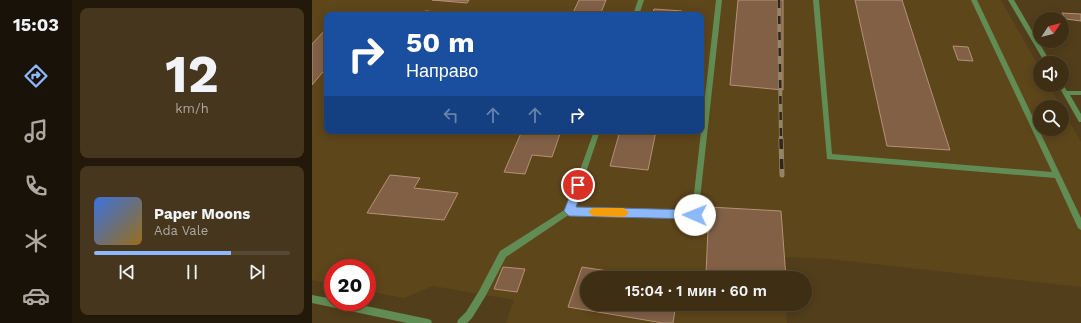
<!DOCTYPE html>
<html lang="ru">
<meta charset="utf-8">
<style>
body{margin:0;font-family:"Work Sans",sans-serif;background:#45361d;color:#f1f3f6;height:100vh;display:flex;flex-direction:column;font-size:15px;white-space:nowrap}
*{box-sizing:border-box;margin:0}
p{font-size:13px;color:#ada8a0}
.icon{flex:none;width:22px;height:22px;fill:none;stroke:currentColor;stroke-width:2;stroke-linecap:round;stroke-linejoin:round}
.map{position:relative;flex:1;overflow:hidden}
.sheet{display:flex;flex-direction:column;gap:8px;padding:8px;background:#22190b;width:240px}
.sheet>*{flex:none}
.guide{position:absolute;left:12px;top:12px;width:380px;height:122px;border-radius:8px;box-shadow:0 2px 10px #0003,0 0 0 1px #574a34;background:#1a4fa0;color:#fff;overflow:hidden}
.needle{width:26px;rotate:54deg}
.tools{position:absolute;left:721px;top:12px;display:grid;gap:8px}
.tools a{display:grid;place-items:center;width:36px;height:36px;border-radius:50%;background:#3e2e14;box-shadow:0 2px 10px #0003,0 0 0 1px #574a34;font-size:20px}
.speed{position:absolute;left:12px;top:259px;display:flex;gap:8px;font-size:20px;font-weight:700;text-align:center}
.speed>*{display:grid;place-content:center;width:52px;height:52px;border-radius:50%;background:#3e2e14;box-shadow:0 2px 10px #0003,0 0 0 1px #574a34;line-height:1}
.speed .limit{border:6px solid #d22;background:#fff;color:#111}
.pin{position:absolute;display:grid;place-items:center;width:34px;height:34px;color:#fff;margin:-17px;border:2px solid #fff;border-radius:50%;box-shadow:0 1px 4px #0007}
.me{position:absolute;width:44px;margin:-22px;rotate:271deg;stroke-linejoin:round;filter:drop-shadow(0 0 3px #0008)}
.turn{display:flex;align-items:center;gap:14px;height:84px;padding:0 16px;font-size:18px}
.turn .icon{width:52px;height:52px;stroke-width:2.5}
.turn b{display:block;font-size:28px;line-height:34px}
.lanes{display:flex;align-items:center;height:38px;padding:0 16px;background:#0003;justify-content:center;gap:20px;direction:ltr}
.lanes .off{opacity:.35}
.sheet .widget{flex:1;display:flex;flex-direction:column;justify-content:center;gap:6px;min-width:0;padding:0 14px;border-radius:8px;background:#45361d}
.sheet .dial{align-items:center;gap:0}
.dial b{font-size:52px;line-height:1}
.song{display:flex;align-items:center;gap:12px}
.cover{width:48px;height:48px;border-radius:6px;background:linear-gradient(135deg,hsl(220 70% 55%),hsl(40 70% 35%))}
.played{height:4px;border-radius:2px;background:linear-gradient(90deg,#8db9fc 70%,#574a34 70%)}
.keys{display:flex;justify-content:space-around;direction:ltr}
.trip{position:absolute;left:268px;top:271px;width:232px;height:40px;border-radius:20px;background:#3e2e14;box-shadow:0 2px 10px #0003,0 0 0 1px #574a34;font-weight:600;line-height:40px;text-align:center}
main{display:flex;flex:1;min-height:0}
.menu{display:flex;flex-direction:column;width:72px;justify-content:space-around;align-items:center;background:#191208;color:#ada8a0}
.menu .icon{width:28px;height:28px}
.menu .selected{color:#8db9fc}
.menu b{font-size:18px;color:#f1f3f6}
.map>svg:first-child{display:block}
.built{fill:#5e461b;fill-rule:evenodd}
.building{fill:#816046;stroke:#b59176}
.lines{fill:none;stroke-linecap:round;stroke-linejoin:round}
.lane{fill:#618d54;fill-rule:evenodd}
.rail-far1-casing{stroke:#948468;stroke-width:4}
.rail-casing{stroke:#948468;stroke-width:5}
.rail-far1{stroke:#302718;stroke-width:2.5;stroke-dasharray:8;stroke-linecap:butt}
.rail{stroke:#302718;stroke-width:3.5;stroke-dasharray:10;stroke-linecap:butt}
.route{fill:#8db9fc;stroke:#5c78a4}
.slow{fill:#f59e0b}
</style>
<main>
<nav class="menu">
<b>15:03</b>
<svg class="icon selected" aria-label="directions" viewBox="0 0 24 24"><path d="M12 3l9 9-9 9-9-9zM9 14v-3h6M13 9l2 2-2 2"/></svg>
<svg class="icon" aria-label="music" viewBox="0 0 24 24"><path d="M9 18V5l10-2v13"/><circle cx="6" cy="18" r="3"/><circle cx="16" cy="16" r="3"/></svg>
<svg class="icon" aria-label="phone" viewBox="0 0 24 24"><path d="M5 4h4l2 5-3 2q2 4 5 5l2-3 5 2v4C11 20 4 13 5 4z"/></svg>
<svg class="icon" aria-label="climate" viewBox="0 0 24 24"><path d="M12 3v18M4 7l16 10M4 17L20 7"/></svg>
<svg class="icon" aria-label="car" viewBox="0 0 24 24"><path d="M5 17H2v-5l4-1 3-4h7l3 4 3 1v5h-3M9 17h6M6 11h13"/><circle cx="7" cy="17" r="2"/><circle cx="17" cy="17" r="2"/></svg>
</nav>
<section class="sheet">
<div class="widget dial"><b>12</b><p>km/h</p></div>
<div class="widget">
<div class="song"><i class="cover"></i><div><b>Paper Moons</b><p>Ada Vale</p></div></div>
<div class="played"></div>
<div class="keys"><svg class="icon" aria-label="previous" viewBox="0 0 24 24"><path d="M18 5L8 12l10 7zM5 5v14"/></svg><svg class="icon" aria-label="pause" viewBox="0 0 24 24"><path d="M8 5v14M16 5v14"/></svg><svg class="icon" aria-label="next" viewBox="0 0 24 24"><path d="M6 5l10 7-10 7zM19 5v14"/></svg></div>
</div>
</section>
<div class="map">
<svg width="769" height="323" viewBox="0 0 769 323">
<rect width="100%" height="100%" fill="#523e1b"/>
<!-- built -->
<path class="built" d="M 0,0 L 689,0 L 728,69 L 728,85 L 737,85 L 749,107 L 728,107 L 728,129 L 750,129 L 750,108 L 769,142 L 769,287 L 517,259 L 473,257 L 473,278 L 275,278 L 275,304 L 474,304 L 475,323 L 194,323 L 202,300 L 121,286 L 92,298 L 55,291 L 55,268 L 21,268 L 21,284 L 0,280 ZM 15,15 L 389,15 L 389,131 L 15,131 Z"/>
<!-- building -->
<path class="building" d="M 120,0 L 157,0 L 155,3 Z
M 267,0 L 294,0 L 288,15 L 260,15 Z
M 426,0 L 471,0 L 471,90 L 418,85 Z
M 543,0 L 590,0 L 638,150 L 575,146 Z
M 342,9 L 370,11 L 369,15 L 340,15 Z
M 113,11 L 138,13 L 136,15 L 111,15 Z
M 750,13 L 769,14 L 769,21 L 754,19 Z
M 15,28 L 15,67 L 0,85 L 0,44 Z
M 641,46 L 656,47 L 661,61 L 646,60 Z
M 210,131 L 249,131 L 240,157 L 220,155 L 213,174 L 192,172 Z
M 308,131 L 344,131 L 336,170 L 298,166 Z
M 78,175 L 108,178 L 102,188 L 146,193 L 132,220 L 55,213 Z
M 397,207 L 469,211 L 474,278 L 394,274 Z
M 191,267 L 213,269 L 205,292 L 182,289 Z
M 270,267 L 341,278 L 275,278 L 275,304 L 364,304 L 361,323 L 351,323 L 256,307 Z"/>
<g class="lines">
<!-- lane -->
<path class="lane" d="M 326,0 L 332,0 L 327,15 L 321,15 Z
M 404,0 L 410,0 L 386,217 L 383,218 L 258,214 L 194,257 L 173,297 L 160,318 L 155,323 L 145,323 L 146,320 L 154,312 L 167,291 L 188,251 L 254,209 L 282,131 L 288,131 L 262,208 L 380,211 Z
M 501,0 L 507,0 L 520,154 L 740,172 L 659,0 L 665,0 L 769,218 L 769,230 L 766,228 L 743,178 L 515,159 Z
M 696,0 L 702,0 L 739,63 L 733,63 Z
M 750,83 L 755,91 L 769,91 L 769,95 L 758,95 L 769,114 L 769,122 L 767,122 L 746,85 L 750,85 Z
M 0,295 L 21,299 L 21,302 L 35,302 L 116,319 L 119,320 L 120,323 L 95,323 L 0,303 Z"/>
<defs>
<path id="rail-far1" d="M 467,0 L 469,140"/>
<path id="rail" d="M 469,139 L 470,175"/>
</defs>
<!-- rail-far1 casing -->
<use href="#rail-far1" class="rail-far1-casing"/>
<!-- rail casing -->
<use href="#rail" class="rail-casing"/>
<!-- rail-far1 -->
<use href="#rail-far1" class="rail-far1"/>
<!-- rail -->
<use href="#rail" class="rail"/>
</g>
<!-- route -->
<path class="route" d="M 266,181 L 271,185 L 264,207 L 383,210 L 388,215 L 383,219 L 257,216 L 252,211 L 262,185 Z"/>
<!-- slow -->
<path class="slow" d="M 281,208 L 312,208 L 317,213 L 312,217 L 281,216 L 276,212 Z"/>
</svg>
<div class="tools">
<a><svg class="needle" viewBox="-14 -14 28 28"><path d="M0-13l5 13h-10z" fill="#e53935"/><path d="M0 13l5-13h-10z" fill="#ada8a0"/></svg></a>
<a><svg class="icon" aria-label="sound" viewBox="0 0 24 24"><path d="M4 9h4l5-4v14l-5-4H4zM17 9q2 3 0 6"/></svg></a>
<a><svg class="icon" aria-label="search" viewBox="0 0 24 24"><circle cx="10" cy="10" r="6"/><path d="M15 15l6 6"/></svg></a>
</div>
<div class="speed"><div class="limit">20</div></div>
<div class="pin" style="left:266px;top:185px;background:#d93025"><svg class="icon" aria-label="arrive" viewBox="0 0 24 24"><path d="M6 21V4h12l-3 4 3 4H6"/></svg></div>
<svg class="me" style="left:383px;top:215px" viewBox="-20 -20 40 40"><circle r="19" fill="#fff"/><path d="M0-13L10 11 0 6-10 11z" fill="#8db9fc"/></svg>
<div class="trip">15:04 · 1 мин · 60 m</div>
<div class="guide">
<div class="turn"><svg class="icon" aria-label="right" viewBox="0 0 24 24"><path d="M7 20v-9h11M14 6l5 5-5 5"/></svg><div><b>50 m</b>Направо</div></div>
<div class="lanes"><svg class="icon off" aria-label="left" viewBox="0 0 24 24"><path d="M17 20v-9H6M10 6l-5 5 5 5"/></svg><svg class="icon off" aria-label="ahead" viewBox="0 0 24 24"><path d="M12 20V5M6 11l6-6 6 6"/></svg><svg class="icon off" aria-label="ahead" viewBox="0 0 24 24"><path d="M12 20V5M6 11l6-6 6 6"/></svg><svg class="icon" aria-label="right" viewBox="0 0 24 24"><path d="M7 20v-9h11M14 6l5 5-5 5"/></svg></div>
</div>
</div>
</main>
